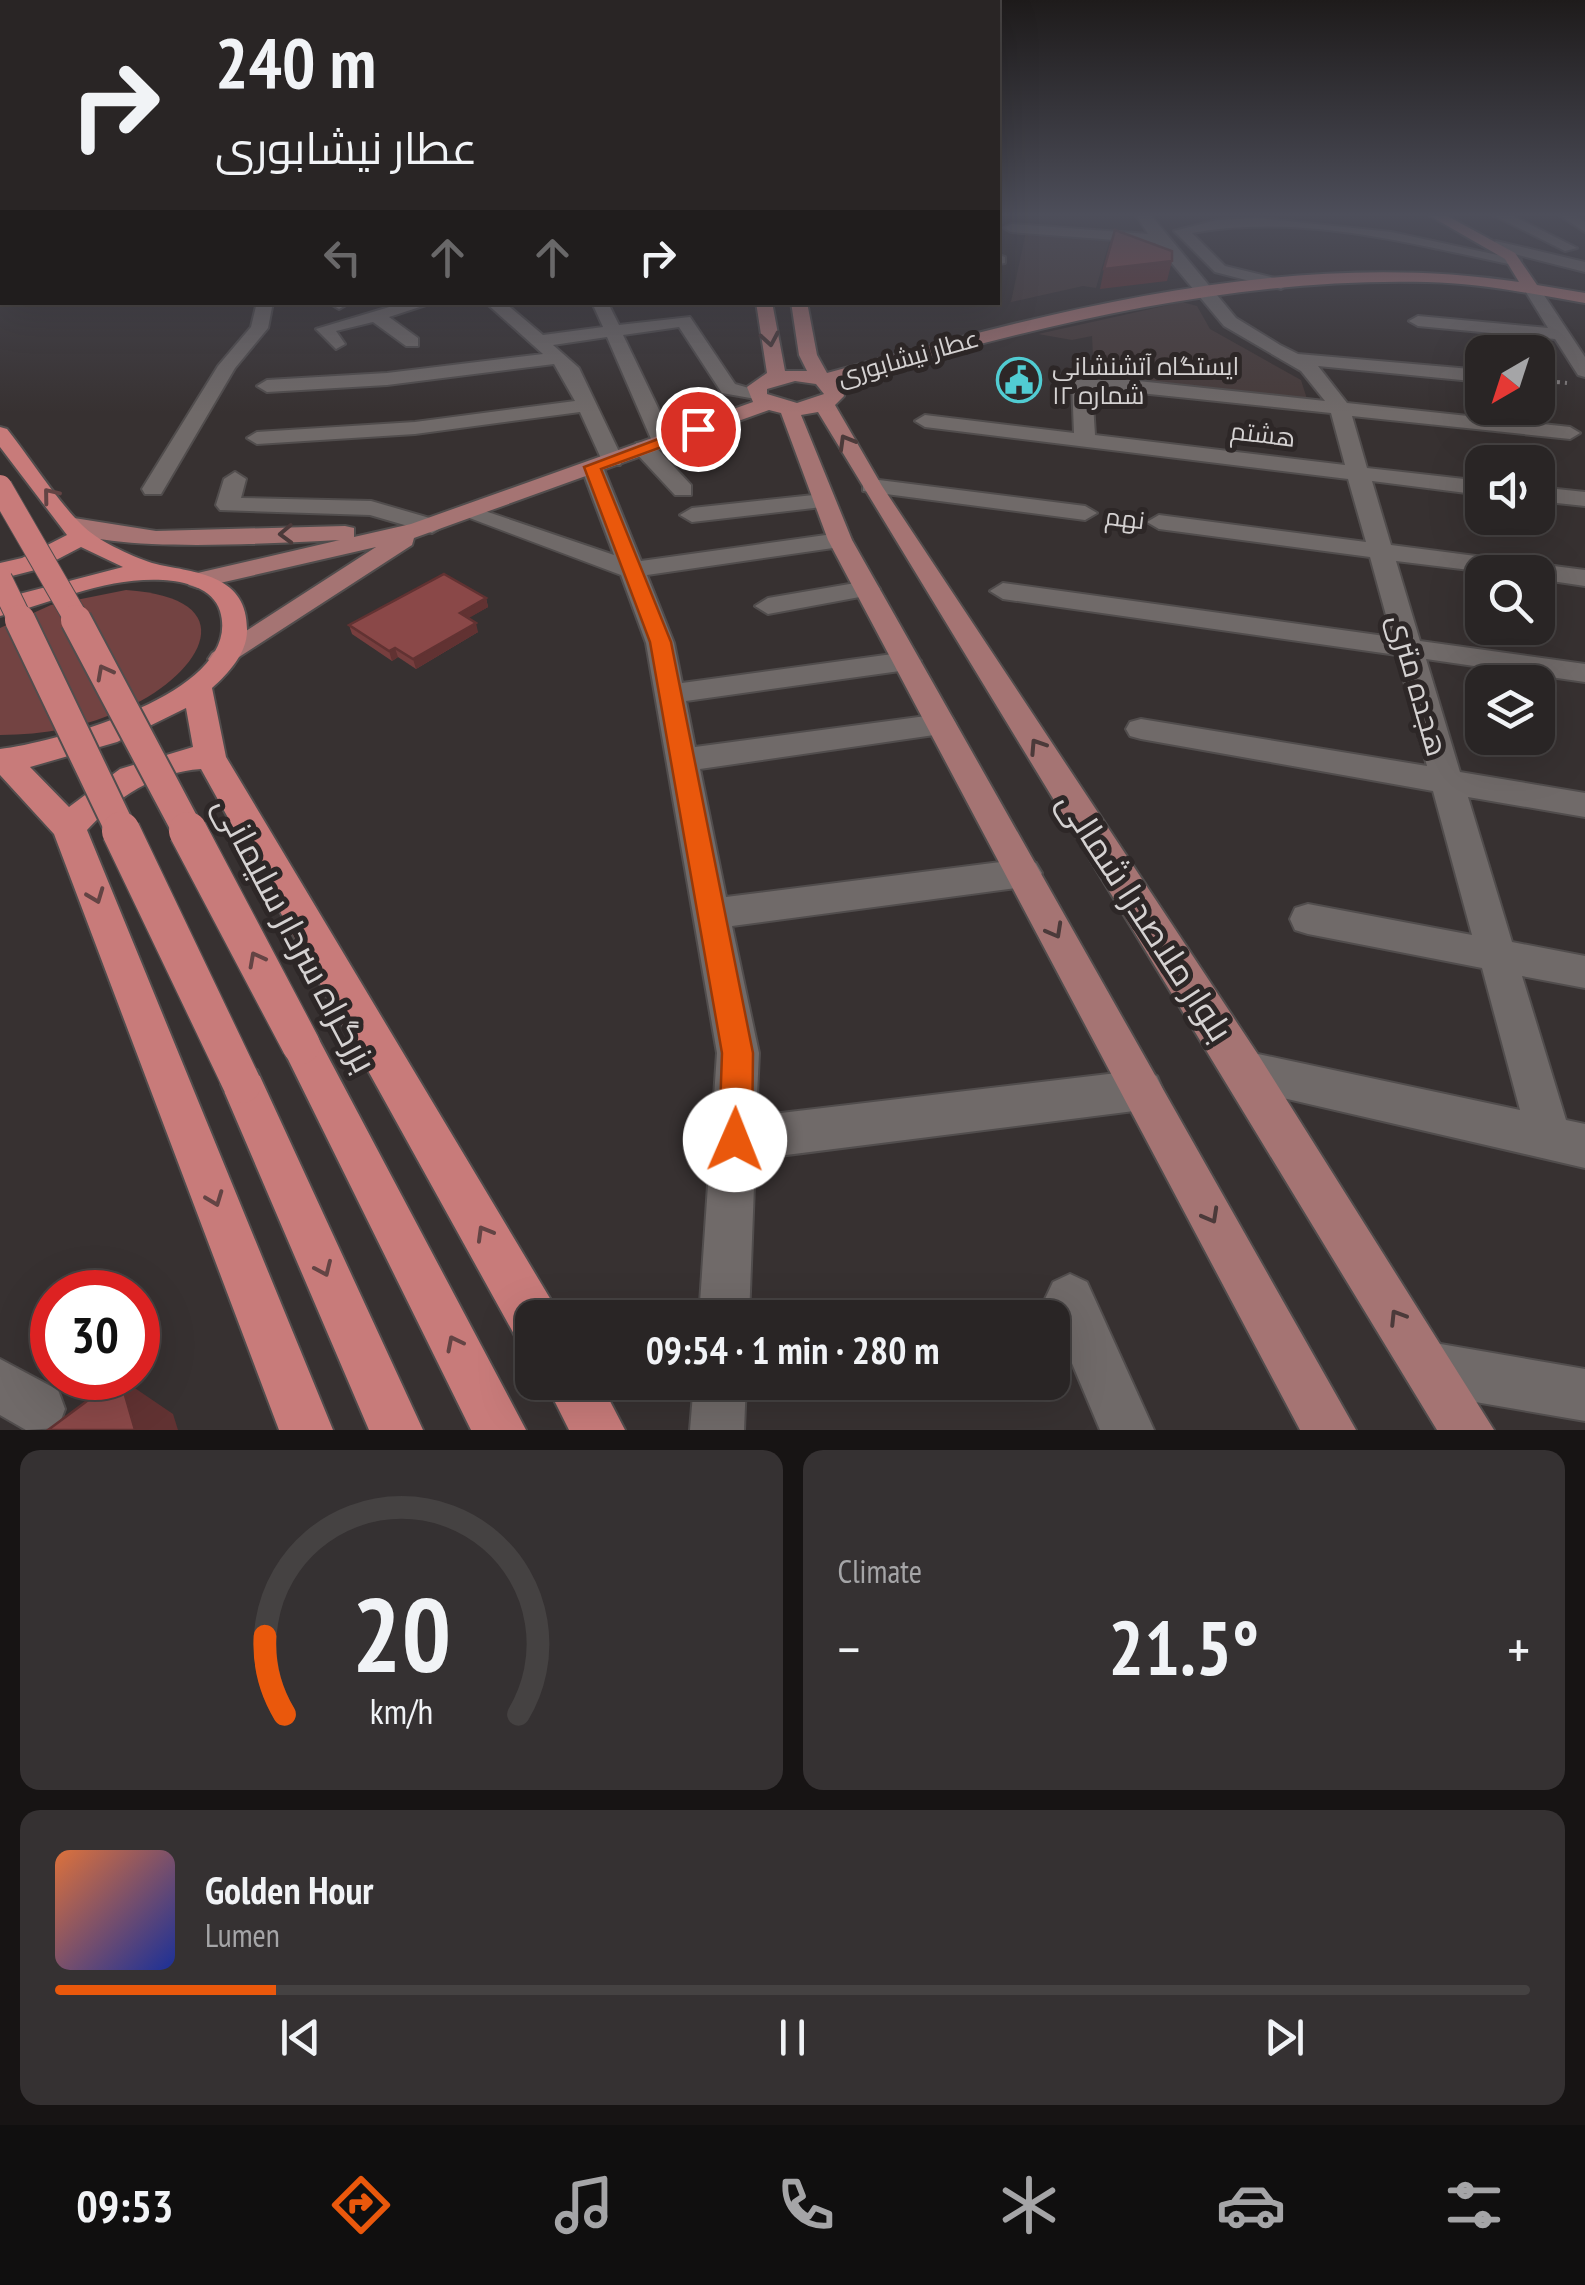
<!DOCTYPE html>
<meta charset="utf-8">
<style>
body{margin:0;font-family:"PT Sans Narrow",Cairo,sans-serif;background:#353132;color:#f1f3f6;height:100vh;display:flex;flex-direction:column;font-size:38px;white-space:nowrap}
*{box-sizing:border-box;margin:0}
p{font-size:32px;color:#a5a5a7}
.icon{flex:none;width:55px;height:55px;fill:none;stroke:currentColor;stroke-width:2;stroke-linecap:round;stroke-linejoin:round}
.map{position:relative;height:1430px;overflow:hidden}
.details{display:flex;flex-direction:column;gap:20px;padding:20px;background:#171414;flex:1}
.details>*{flex:none}
.banner{position:absolute;left:0px;top:0px;width:1000px;height:305px;box-shadow:0 10px 40px #0002,0 0 0 2px #454242;background:#292525;color:#f1f3f6;overflow:hidden}
.needle{width:65px;rotate:219deg}
.buttons{position:absolute;left:1465px;top:335px;display:grid;gap:20px}
.buttons a{display:grid;place-items:center;width:90px;height:90px;border-radius:20px;background:#292525;box-shadow:0 10px 40px #0002,0 0 0 2px #454242;font-size:50px}
.speed{position:absolute;left:30px;top:1270px;display:flex;gap:20px;font-size:50px;font-weight:700;text-align:center}
.speed>*{display:grid;place-content:center;width:130px;height:130px;border-radius:50%;background:#292525;box-shadow:0 10px 40px #0002,0 0 0 2px #454242;line-height:1}
.speed .limit{border:15px solid #d22;background:#fff;color:#111}
.pin{position:absolute;display:grid;place-items:center;width:85px;height:85px;color:#fff;margin:-42px;border:5px solid #fff;border-radius:50%;box-shadow:0 2px 10px #0007}
.me{position:absolute;width:110px;margin:-55px;rotate:1deg;stroke-linejoin:round;filter:drop-shadow(0 0 8px #0008)}
.turn{display:flex;align-items:center;gap:35px;height:210px;padding:0 50px;font-size:45px}
.turn .icon{width:130px;height:130px;stroke-width:2.5}
.turn b{display:block;font-size:70px;line-height:85px}
.lanes{display:flex;align-items:center;height:95px;padding:0 50px;background:#0003;justify-content:center;gap:50px;direction:ltr}
.lanes .off{opacity:.35}
.big{font-size:75px;font-weight:600;line-height:1.1}
.details .widget{flex:1;display:flex;flex-direction:column;justify-content:center;gap:15px;min-width:0;padding:0 35px;border-radius:20px;background:#353132}
.details .dial{align-items:center;gap:0}
.dial svg{height:260px;overflow:visible;fill:none;stroke:#454242;stroke-width:7;stroke-linecap:round;text-anchor:middle}
.dial text{fill:#f1f3f6;stroke:none}
.song{display:flex;align-items:center;gap:30px}
.cover{width:120px;height:120px;border-radius:15px;background:linear-gradient(135deg,hsl(20 70% 55%),hsl(230 70% 35%))}
.played{height:10px;border-radius:5px;background:linear-gradient(90deg,#ea580c 15%,#454242 15%)}
.keys{display:flex;justify-content:space-around;direction:ltr}
.heat{display:flex;justify-content:space-between;align-items:center;font-size:55px;direction:ltr}
.details .tiles{flex:1;display:grid;gap:20px;grid-template-columns:1fr 1fr}
.widget:last-child{grid-column:span 2}
.trip{position:absolute;left:515px;top:1300px;width:555px;height:100px;border-radius:20px;background:#292525;box-shadow:0 10px 40px #0002,0 0 0 2px #454242;font-weight:600;line-height:100px;text-align:center}
.tab-bar{display:flex;height:160px;justify-content:space-around;align-items:center;background:#100f0f;color:#a5a5a7}
.tab-bar .icon{width:70px;height:70px}
.tab-bar .active{color:#ea580c}
.tab-bar b{font-size:45px;color:#f1f3f6}
.map>svg:first-child{display:block}
.built{fill:#473b3a}
.green{fill:#734342}
.lines{fill:none;stroke-linecap:round;stroke-linejoin:round}
.minor-casing{stroke:#514d4d;stroke-width:4}
.major-casing{stroke:#514d4d;stroke-width:4}
.highway-casing{stroke:#514d4d;stroke-width:4}
.path{stroke:#868181;stroke-width:4;stroke-dasharray:5 5;stroke-linecap:butt}
.minor{fill:#706a69;fill-rule:evenodd}
.major{fill:#a57473;fill-rule:evenodd}
.highway{fill:#c87b7a;fill-rule:evenodd}
.highway-bridge-far2-casing{stroke:#514d4d;stroke-width:26;stroke-linecap:butt}
.highway-bridge-far1-casing{stroke:#514d4d;stroke-width:34;stroke-linecap:butt}
.highway-bridge-casing{stroke:#514d4d;stroke-width:41;stroke-linecap:butt}
.highway-bridge-far2{stroke:#c87b7a;stroke-width:24}
.highway-bridge-far1{stroke:#c87b7a;stroke-width:30}
.highway-bridge{stroke:#c87b7a;stroke-width:38}
.wall{fill:#773e3e}
.shaded-wall{fill:#613232}
.building{fill:#8a4848;stroke:#613232;stroke-width:2.5}
.oneway{stroke:#4b3a3a}
.oneway2{stroke:#634444}
.route{fill:#ea580c;stroke:#983908;stroke-width:2.5}
.labels{text-anchor:middle;dominant-baseline:central;stroke-width:10;stroke-linejoin:round;paint-order:stroke}
.far-street-label{font-size:25px;fill:#d5d2d2;stroke:#2d2727}
.far-poi-label{font-size:25px;fill:#d5d2d2;stroke:#2d2727;text-anchor:start}
.street-label{font-size:30px;fill:#d5d2d2;stroke:#2d2727}
.near-street-label{font-size:35px;fill:#d5d2d2;stroke:#2d2727}
</style>
<div class="map">
<svg width="1585" height="1430" viewBox="0 0 1585 1430">
<rect width="100%" height="100%" fill="#373131"/>
<!-- built -->
<path class="built" d="M 1026,232 L 1110,239 L 1096,288 L 1083,286 L 1011,302 Z
M 1182,302 L 1197,306 L 1210,329 L 1301,380 L 1307,399 L 1094,377 L 1092,336 L 1072,340 L 1038,334 Z"/>
<!-- green -->
<path class="green" d="M 126,590 C 246,598 204,672 127,708 C 86,727 44,735 0,735 L 0,628 L 51,605 Z"/>
<g class="lines">
<defs>
<path id="minor" d="M 1135,213 L 1149,213 L 1236,318 L 1280,345 L 1298,354 L 1482,370 L 1482,382 L 1318,366 L 1347,403 L 1570,427 L 1580,433 L 1570,439 L 1352,416 L 1367,468 L 1482,481 L 1482,495 L 1372,481 L 1391,545 L 1585,570 L 1585,586 L 1538,579 L 1538,572 L 1486,572 L 1396,561 L 1420,641 L 1585,664 L 1585,682 L 1426,659 L 1460,772 L 1585,793 L 1585,817 L 1468,797 L 1512,942 L 1585,956 L 1585,988 L 1522,976 L 1566,1120 L 1585,1124 L 1585,1168 L 1244,1089 L 1229,1084 L 1223,1070 L 1229,1056 L 1244,1051 L 1520,1110 L 1482,968 L 1308,934 L 1295,930 L 1290,919 L 1295,908 L 1308,904 L 1472,935 L 1433,791 L 1141,739 L 1130,736 L 1126,729 L 1130,722 L 1141,719 L 1427,766 L 1397,655 L 1003,599 L 990,591 L 1003,583 L 1392,637 L 1370,557 L 1159,529 L 1147,522 L 1159,515 L 1366,542 L 1348,479 L 925,427 L 915,421 L 925,415 L 1074,433 L 1072,381 L 1082,375 L 1325,401 L 1301,371 L 1224,326 L 1155,243 L 1011,232 L 1004,228 L 1011,224 L 1148,234 ZM 1092,388 L 1331,413 L 1345,465 L 1095,435 Z
M 1489,213 L 1507,213 L 1577,248 L 1565,251 Z
M 1556,213 L 1572,213 L 1585,222 L 1585,232 Z
M 1257,218 L 1391,232 L 1521,260 L 1513,265 C 1409,243 1298,213 1192,233 L 1225,266 L 1287,281 L 1289,284 L 1281,289 L 1215,272 L 1174,231 L 1217,220 Z
M 1496,241 L 1585,262 L 1585,272 L 1491,248 L 1489,245 Z
M 998,255 L 1005,257 L 1005,263 L 998,264 Z
M 0,268 L 2,268 L 2,278 L 0,278 Z
M 1526,286 L 1538,286 L 1585,357 L 1585,377 L 1578,375 L 1555,339 L 1418,326 L 1409,321 L 1418,316 L 1548,328 L 1524,289 Z
M 257,302 L 273,302 L 268,328 L 235,368 L 161,494 L 145,494 L 142,489 L 218,366 L 251,327 Z
M 351,302 L 339,309 L 331,304 L 332,302 Z
M 406,302 L 435,302 L 389,317 L 418,338 L 418,346 L 406,346 L 373,322 L 336,331 L 345,344 L 336,349 L 316,329 Z
M 485,302 L 504,302 L 543,335 L 603,327 L 594,307 L 600,302 L 608,303 L 619,325 L 690,317 L 735,384 L 766,393 L 756,399 L 722,393 L 679,327 L 623,335 L 674,441 L 663,447 L 652,441 L 607,337 L 553,345 L 579,368 L 623,460 L 620,465 L 604,465 L 580,412 L 415,434 L 257,444 L 247,438 L 257,432 L 415,422 L 575,401 L 554,364 L 387,385 L 267,392 L 257,386 L 267,380 L 387,373 L 543,354 Z
M 644,442 L 652,443 L 691,485 L 691,495 L 675,495 L 636,453 L 636,443 Z
M 592,460 L 603,467 L 641,561 L 840,533 L 852,540 L 840,547 L 647,575 L 674,643 L 682,683 L 907,652 L 921,661 L 907,670 L 686,701 L 695,747 L 941,714 L 952,717 L 956,724 L 952,731 L 941,734 L 700,769 L 726,897 L 1024,859 L 1036,863 L 1042,873 L 1036,883 L 1024,887 L 732,926 L 759,1053 L 756,1116 L 1142,1070 L 1157,1076 L 1163,1090 L 1157,1104 L 1142,1110 L 755,1159 L 749,1318 L 699,1318 L 717,1053 L 646,643 L 621,575 L 459,514 L 471,507 L 479,509 L 614,555 L 581,467 Z
M 235,472 L 246,479 L 241,498 L 371,501 L 440,521 L 444,526 L 432,533 L 370,515 L 220,510 L 216,505 L 224,479 Z
M 871,479 L 1085,506 L 1097,513 L 1085,520 L 863,491 L 863,481 Z
M 1538,487 L 1585,492 L 1585,506 L 1538,501 Z
M 823,494 L 834,501 L 831,506 L 692,522 L 680,515 L 692,508 Z
M 867,581 L 876,584 L 880,589 L 876,594 L 768,614 L 755,606 L 768,598 Z
M 1070,1274 L 1087,1282 L 1154,1430 L 1100,1430 L 1045,1299 L 1053,1282 Z
M 1429,1342 L 1585,1369 L 1585,1421 L 1429,1394 L 1411,1386 L 1403,1368 L 1411,1350 Z
M 0,1359 L 58,1390 L 65,1409 L 58,1428 L 26,1430 L 0,1415 Z
M 694,1382 L 746,1382 L 744,1430 L 690,1430 Z"/>
<path id="major" d="M 1425,213 L 1442,213 L 1515,253 L 1537,285 L 1585,293 L 1585,303 C 1533,294 1480,283 1427,282 C 1227,277 1031,328 840,382 L 844,396 L 835,405 L 882,486 L 1259,1056 L 1494,1430 L 1437,1430 L 818,412 L 801,415 L 852,540 L 1356,1430 L 1300,1430 L 828,540 L 781,413 L 769,410 L 414,538 L 412,545 L 222,668 L 212,665 L 208,659 L 212,653 L 376,547 L 198,588 L 189,585 L 185,580 L 189,575 L 340,540 C 292,542 91,556 62,525 L 74,518 L 156,531 L 345,526 L 354,528 L 354,537 L 411,524 L 753,402 L 747,387 L 767,373 L 756,302 L 772,302 L 785,371 L 807,371 L 799,355 L 791,302 L 807,302 L 817,355 L 827,373 C 1050,312 1287,247 1519,282 L 1505,259 ZM 795,381 L 816,384 L 824,394 L 797,403 L 767,394 L 767,389 Z"/>
<path id="highway" d="M 0,427 L 7,429 C 29,456 64,512 90,532 C 105,544 141,561 160,565 C 201,573 248,577 247,631 C 247,653 228,674 212,688 L 226,757 L 551,1300 L 558,1318 L 532,1318 L 532,1343 L 515,1336 L 201,769 C 155,772 117,797 87,830 L 333,1430 L 279,1430 L 54,834 L 0,775 L 0,749 C 55,742 245,693 220,611 C 213,588 184,581 163,580 C 105,577 55,602 0,616 L 0,599 L 123,567 L 81,547 L 39,569 L 0,579 L 0,563 L 22,558 L 67,535 L 0,447 ZM 186,708 L 193,747 L 120,769 L 69,807 L 30,767 L 117,742 Z
M 301,1026 L 315,1032 L 526,1430 L 471,1430 L 281,1045 L 287,1032 Z
M 242,1064 L 257,1070 L 423,1430 L 369,1430 L 221,1084 L 227,1070 Z
M 545,1382 L 600,1382 L 625,1430 L 569,1430 Z"/>
</defs>
<!-- minor casing -->
<use href="#minor" class="minor-casing"/>
<!-- major casing -->
<use href="#major" class="major-casing"/>
<!-- highway casing -->
<use href="#highway" class="highway-casing"/>
<!-- path -->
<path class="path" d="M 1545,381 L 1567,383
M 1107,515 L 1136,519"/>
<!-- minor -->
<use href="#minor" class="minor"/>
<!-- major -->
<use href="#major" class="major"/>
<!-- highway -->
<use href="#highway" class="highway"/>
<defs>
<path id="highway-bridge-far2" d="M 0,487 L 78,622
M 0,579 L 21,622"/>
<path id="highway-bridge-far1" d="M 20,620 L 122,833
M 76,620 L 189,833"/>
<path id="highway-bridge" d="M 121,831 L 242,1084
M 188,831 L 301,1045"/>
</defs>
<!-- highway-bridge-far2 casing -->
<use href="#highway-bridge-far2" class="highway-bridge-far2-casing"/>
<!-- highway-bridge-far1 casing -->
<use href="#highway-bridge-far1" class="highway-bridge-far1-casing"/>
<!-- highway-bridge casing -->
<use href="#highway-bridge" class="highway-bridge-casing"/>
<!-- highway-bridge-far2 -->
<use href="#highway-bridge-far2" class="highway-bridge-far2"/>
<!-- highway-bridge-far1 -->
<use href="#highway-bridge-far1" class="highway-bridge-far1"/>
<!-- highway-bridge -->
<use href="#highway-bridge" class="highway-bridge"/>
</g>
<!-- wall -->
<path class="wall" d="M 486,598 L 488,607 L 468,618 L 478,632 L 416,669 L 398,657 L 392,661 L 352,634 L 349,625 Z"/>
<!-- shaded-wall -->
<path class="shaded-wall" d="M 1172,261 L 1167,281 L 1100,289 L 1104,269 Z
M 486,598 L 488,607 L 462,622 L 460,613 Z
M 476,623 L 478,632 L 416,669 L 413,659 Z
M 395,648 L 398,657 L 392,661 L 389,651 Z
M 120,1378 L 173,1414 L 178,1430 L 135,1430 Z"/>
<!-- building -->
<path class="building" d="M 1115,230 L 1172,251 L 1172,261 L 1104,269 Z
M 444,574 L 486,598 L 460,613 L 476,623 L 413,659 L 395,648 L 389,651 L 349,625 Z
M 118,1378 L 120,1378 L 135,1430 L 48,1430 Z"/>
<!-- one-way arrows -->
<defs><path id="oneway-chevron" d="M-2-3.5L2.5 0L-2 3.5" fill="none" stroke-width="1.6" stroke-linecap="round" stroke-linejoin="round" transform="scale(2.5)"/></defs>
<g class="oneway">
<use href="#oneway-chevron" transform="translate(770 339) rotate(80)"/>
<use href="#oneway-chevron" transform="translate(846 442) rotate(-120)"/>
<use href="#oneway-chevron" transform="translate(286 534) rotate(178)"/>
<use href="#oneway-chevron" transform="translate(1037 746) rotate(-123)"/>
<use href="#oneway-chevron" transform="translate(1055 931) rotate(61)"/>
<use href="#oneway-chevron" transform="translate(1211 1216) rotate(61)"/>
<use href="#oneway-chevron" transform="translate(1397 1317) rotate(-122)"/>
</g>
<g class="oneway2">
<use href="#oneway-chevron" transform="translate(50 495) rotate(-129)"/>
<use href="#oneway-chevron" transform="translate(104 672) rotate(-118)"/>
<use href="#oneway-chevron" transform="translate(96 896) rotate(69)"/>
<use href="#oneway-chevron" transform="translate(256 959) rotate(-118)"/>
<use href="#oneway-chevron" transform="translate(215 1199) rotate(69)"/>
<use href="#oneway-chevron" transform="translate(484 1233) rotate(-120)"/>
<use href="#oneway-chevron" transform="translate(324 1269) rotate(66)"/>
<use href="#oneway-chevron" transform="translate(454 1343) rotate(-117)"/>
</g>
<!-- sky -->
<linearGradient id="sky" x2="0" y2="1"><stop stop-color="#1e1b1b"/><stop offset="0.52" stop-color="#4d4e5a"/><stop offset="1" stop-color="#4d4e5a" stop-opacity="0"/></linearGradient>
<rect width="1585" height="413" fill="url(#sky)"/>
<!-- route -->
<path class="route" d="M 698,424 L 705,429 L 703,432 L 601,469 L 671,642 L 753,1053 L 752,1140 L 747,1152 L 735,1156 L 723,1152 L 719,1140 L 722,1053 L 650,642 L 584,467 Z"/>
<!-- icons -->
<defs>
<symbol id="civic-ring" viewBox="-11 -11 22 22"><circle r="9.5" fill="#2d2727" stroke="#51ccd2" stroke-width="1.5"/><path d="M-.6-6.5H3V-4.5H.6V-3L4-1V1h2V6H-6V1h2V-1L-.6-3ZM-1.2 2.5V6h2.4V2.5Z" fill="#51ccd2"/></symbol>
</defs>
<g fill-rule="evenodd">
<use href="#civic-ring" x="994" y="355" width="50" height="50"/>
</g>
<g class="labels">
<!-- far-street labels -->
<g class="far-street-label">
<text transform="translate(908 357) rotate(-16)">عطار نیشابوری</text>
<text transform="translate(1263 434) rotate(7)">هشتم</text>
<text transform="translate(1125 518) rotate(7)">نهم</text>
</g>
<!-- far-poi labels -->
<g class="far-poi-label">
<text x="1052" y="366">ایستگاه آتشنشانی<tspan x="1052" dy="29">شماره ۱۲</tspan></text>
</g>
<!-- street labels -->
<g class="street-label">
<text transform="translate(1419 685) rotate(74)">هجده متری</text>
</g>
<!-- near-street labels -->
<g class="near-street-label">
<text transform="translate(1146 916) rotate(57)">بلوار ملاصدرا شمالی</text>
<text transform="translate(296 934) rotate(62)">بزرگراه سردار سلیمانی</text>
</g>
</g>
</svg>
<div class="buttons">
<a><svg class="needle" viewBox="-14 -14 28 28"><path d="M0-13l5 13h-10z" fill="#e53935"/><path d="M0 13l5-13h-10z" fill="#a5a5a7"/></svg></a>
<a><svg class="icon" aria-label="sound" viewBox="0 0 24 24"><path d="M4 9h4l5-4v14l-5-4H4zM17 9q2 3 0 6"/></svg></a>
<a><svg class="icon" aria-label="search" viewBox="0 0 24 24"><circle cx="10" cy="10" r="6"/><path d="M15 15l6 6"/></svg></a>
<a><svg class="icon" aria-label="layers" viewBox="0 0 24 24"><path d="M12 4l9 5-9 5-9-5zM3 14l9 5 9-5"/></svg></a>
</div>
<div class="speed"><div class="limit">30</div></div>
<div class="pin" style="left:698px;top:429px;background:#d93025"><svg class="icon" aria-label="arrive" viewBox="0 0 24 24"><path d="M6 21V4h12l-3 4 3 4H6"/></svg></div>
<svg class="me" style="left:735px;top:1140px" viewBox="-20 -20 40 40"><circle r="19" fill="#fff"/><path d="M0-13L10 11 0 6-10 11z" fill="#ea580c"/></svg>
<div class="trip">09:54 · 1 min · 280 m</div>
<div class="banner">
<div class="turn"><svg class="icon" aria-label="right" viewBox="0 0 24 24"><path d="M7 20v-9h11M14 6l5 5-5 5"/></svg><div><b>240 m</b>عطار نیشابوری</div></div>
<div class="lanes"><svg class="icon off" aria-label="left" viewBox="0 0 24 24"><path d="M17 20v-9H6M10 6l-5 5 5 5"/></svg><svg class="icon off" aria-label="ahead" viewBox="0 0 24 24"><path d="M12 20V5M6 11l6-6 6 6"/></svg><svg class="icon off" aria-label="ahead" viewBox="0 0 24 24"><path d="M12 20V5M6 11l6-6 6 6"/></svg><svg class="icon" aria-label="right" viewBox="0 0 24 24"><path d="M7 20v-9h11M14 6l5 5-5 5"/></svg></div>
</div>
</div>
<section class="details">
<div class="tiles">
<div class="widget dial"><svg viewBox="0 0 100 80">
<path d="M14 69A42 42 0 1 1 86 69"/>
<path d="M14 69A42 42 0 0 1 8 45" stroke="#ea580c"/>
<text x="50" y="56" font-size="32" font-weight="700">20</text>
<text x="50" y="72" font-size="11">km/h</text>
</svg></div>
<div class="widget"><p>Climate</p>
<div class="heat"><a>−</a><b class="big">21.5°</b><a>+</a></div>
</div>
<div class="widget">
<div class="song"><i class="cover"></i><div><b>Golden Hour</b><p>Lumen</p></div></div>
<div class="played"></div>
<div class="keys"><svg class="icon" aria-label="previous" viewBox="0 0 24 24"><path d="M18 5L8 12l10 7zM5 5v14"/></svg><svg class="icon" aria-label="pause" viewBox="0 0 24 24"><path d="M8 5v14M16 5v14"/></svg><svg class="icon" aria-label="next" viewBox="0 0 24 24"><path d="M6 5l10 7-10 7zM19 5v14"/></svg></div>
</div>
</div>
</section>
<nav class="tab-bar">
<b>09:53</b>
<svg class="icon active" aria-label="directions" viewBox="0 0 24 24"><path d="M12 3l9 9-9 9-9-9zM9 14v-3h6M13 9l2 2-2 2"/></svg>
<svg class="icon" aria-label="music" viewBox="0 0 24 24"><path d="M9 18V5l10-2v13"/><circle cx="6" cy="18" r="3"/><circle cx="16" cy="16" r="3"/></svg>
<svg class="icon" aria-label="phone" viewBox="0 0 24 24"><path d="M5 4h4l2 5-3 2q2 4 5 5l2-3 5 2v4C11 20 4 13 5 4z"/></svg>
<svg class="icon" aria-label="climate" viewBox="0 0 24 24"><path d="M12 3v18M4 7l16 10M4 17L20 7"/></svg>
<svg class="icon" aria-label="car" viewBox="0 0 24 24"><path d="M5 17H2v-5l4-1 3-4h7l3 4 3 1v5h-3M9 17h6M6 11h13"/><circle cx="7" cy="17" r="2"/><circle cx="17" cy="17" r="2"/></svg>
<svg class="icon" aria-label="filters" viewBox="0 0 24 24"><path d="M4 7h16M4 17h16"/><circle cx="9" cy="7" r="2"/><circle cx="15" cy="17" r="2"/></svg>
</nav>
